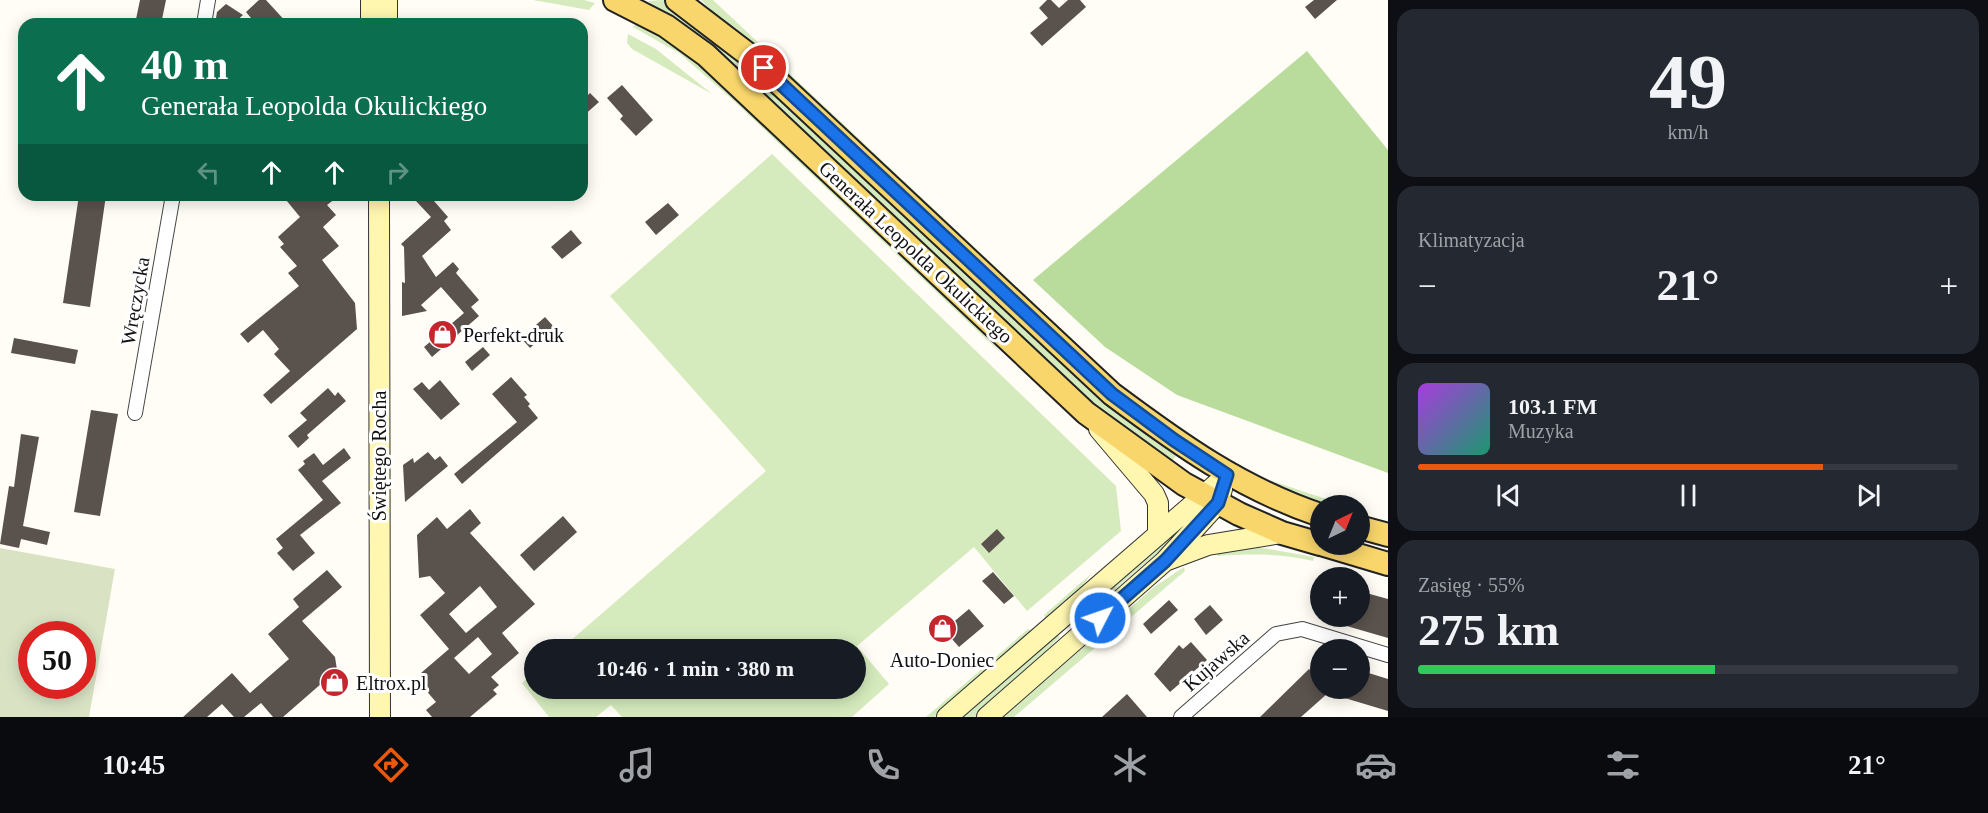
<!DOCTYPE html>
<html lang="pl">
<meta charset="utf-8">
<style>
body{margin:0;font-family:"Times New Roman",serif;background:#242831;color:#f1f3f6;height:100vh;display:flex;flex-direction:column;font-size:22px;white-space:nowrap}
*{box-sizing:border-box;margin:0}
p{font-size:20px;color:#9ea1a6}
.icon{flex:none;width:33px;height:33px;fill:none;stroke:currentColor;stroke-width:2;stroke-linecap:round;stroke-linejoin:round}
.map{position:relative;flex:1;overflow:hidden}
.side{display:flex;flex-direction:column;gap:9px;padding:9px;background:#0d0f14;width:600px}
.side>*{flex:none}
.hud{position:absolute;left:18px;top:18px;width:570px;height:183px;border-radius:18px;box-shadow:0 3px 15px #0003;background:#0b6e4f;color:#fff;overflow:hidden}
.needle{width:39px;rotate:43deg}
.buttons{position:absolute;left:1310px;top:495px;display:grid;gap:12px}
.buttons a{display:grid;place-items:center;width:60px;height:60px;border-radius:50%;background:#171b24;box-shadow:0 3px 15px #0003;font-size:30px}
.speed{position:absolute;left:18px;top:621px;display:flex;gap:12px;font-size:30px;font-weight:700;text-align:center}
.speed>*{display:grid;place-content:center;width:78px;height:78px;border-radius:50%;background:#171b24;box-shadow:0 3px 15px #0003;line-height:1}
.speed .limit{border:9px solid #d22;background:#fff;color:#111}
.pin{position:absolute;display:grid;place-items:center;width:51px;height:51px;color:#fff;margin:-26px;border:3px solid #fff;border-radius:50%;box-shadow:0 2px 6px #0007}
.me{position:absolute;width:66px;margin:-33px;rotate:49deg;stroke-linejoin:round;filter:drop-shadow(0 0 4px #0008)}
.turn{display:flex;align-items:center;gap:21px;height:126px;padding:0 24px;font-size:27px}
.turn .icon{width:78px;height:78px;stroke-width:2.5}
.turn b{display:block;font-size:42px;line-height:51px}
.lanes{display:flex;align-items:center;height:57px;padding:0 24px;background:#0003;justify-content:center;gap:30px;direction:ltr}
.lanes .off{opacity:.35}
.big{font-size:45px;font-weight:700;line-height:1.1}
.side .widget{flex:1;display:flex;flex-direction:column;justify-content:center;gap:9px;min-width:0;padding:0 21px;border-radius:18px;background:#242831}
.side .dial{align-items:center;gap:0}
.dial b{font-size:78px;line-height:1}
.song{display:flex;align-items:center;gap:18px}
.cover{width:72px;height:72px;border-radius:9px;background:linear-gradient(135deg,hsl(280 70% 55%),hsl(160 70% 35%))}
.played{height:6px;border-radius:3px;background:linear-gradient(90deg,#ea580c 75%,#363941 75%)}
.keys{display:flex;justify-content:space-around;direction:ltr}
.heat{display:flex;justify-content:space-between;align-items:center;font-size:33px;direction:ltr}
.charge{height:9px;border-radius:4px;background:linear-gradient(90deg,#34c759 55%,#363941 0)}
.trip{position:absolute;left:524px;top:639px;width:342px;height:60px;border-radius:30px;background:#171b24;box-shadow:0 3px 15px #0003;font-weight:700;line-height:60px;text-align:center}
.tabs{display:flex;height:96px;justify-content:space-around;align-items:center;background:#090b0e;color:#9ea1a6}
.tabs .icon{width:42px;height:42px}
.tabs .on{color:#ea580c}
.tabs b{font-size:27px;color:#f1f3f6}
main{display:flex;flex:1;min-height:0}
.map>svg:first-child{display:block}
.green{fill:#d5ebbd}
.forest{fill:#b9dc9c}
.cemetery{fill:#d9e3c4;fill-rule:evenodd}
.building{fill:#5a524d;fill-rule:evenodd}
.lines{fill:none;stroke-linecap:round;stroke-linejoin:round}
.street-casing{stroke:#444;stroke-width:16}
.secondary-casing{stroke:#333;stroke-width:22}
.primary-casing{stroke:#222;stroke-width:26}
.street{stroke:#fff;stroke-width:14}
.secondary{stroke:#fff6b0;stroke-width:20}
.primary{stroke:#f9d66b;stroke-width:22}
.route-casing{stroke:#114b97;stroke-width:15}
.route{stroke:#1a73e8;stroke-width:10}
.labels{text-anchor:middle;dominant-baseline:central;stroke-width:6;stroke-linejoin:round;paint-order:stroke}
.street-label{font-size:20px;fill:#111;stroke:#fff}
.poi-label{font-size:20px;fill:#111;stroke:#fff;text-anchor:start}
</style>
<main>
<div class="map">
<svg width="1388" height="717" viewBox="0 0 1388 717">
<rect width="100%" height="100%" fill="#fffdf5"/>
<!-- green -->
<path class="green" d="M 533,0 L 584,0 L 595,3 L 589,10 Z
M 663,0 L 696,21 L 730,50 L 1073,370 L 1176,456 L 1169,465 L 1134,439 L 1082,395 L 648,1 Z
M 701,0 L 713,0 L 762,46 C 743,46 715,13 701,0 Z
M 639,22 L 694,57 L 974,323 L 1002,354 L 733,100 L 679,53 L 633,27 Z
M 628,34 L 656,49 L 712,94 L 632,49 L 627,43 Z
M 766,56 L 774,59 L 1087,353 L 1088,358 Z
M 772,154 L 1116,486 L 1121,531 L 1027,611 L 974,547 L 857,646 L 889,684 L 852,717 L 622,717 L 611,705 L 596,717 L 549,717 L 522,683 L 534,673 L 534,688 L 855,688 L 855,650 L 561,649 L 766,471 L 610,296 Z
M 1266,479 L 1344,505 L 1320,506 L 1262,484 Z
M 1184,523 L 1187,527 L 1106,597 L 1103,594 Z
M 1257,547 L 1314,557 L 1313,561 C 1282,553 1250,554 1218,556 L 1216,552 Z
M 1184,567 L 1185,571 L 1014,717 L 1003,717 L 1154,587 Z
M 1092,573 L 1077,593 L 1046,621 L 1044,615 Z
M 1028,629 L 1034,632 L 935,717 L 926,717 Z
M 1057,634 L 1060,637 L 978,717 L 959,717 Z"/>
<!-- forest -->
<path class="forest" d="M 1307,51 L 1388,150 L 1388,473 L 1177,395 L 1105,347 L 1033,280 Z"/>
<!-- cemetery -->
<path class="cemetery" d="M 0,548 L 115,569 L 89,717 L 0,717 ZM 32,634 L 82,634 L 82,686 L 32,686 Z"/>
<!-- building -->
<path class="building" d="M 140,0 L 166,0 L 161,24 L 135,24 Z
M 259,0 L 266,0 L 288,24 L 256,24 L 246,12 Z
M 1047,0 L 1051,0 L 1059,8 L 1068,0 L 1080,0 L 1086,7 L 1042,46 L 1030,33 L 1048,18 L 1039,8 Z
M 1314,0 L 1337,0 L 1315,19 L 1305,7 Z
M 226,4 L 243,15 L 233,24 L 215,24 L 217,12 Z
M 622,85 L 653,120 L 636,136 L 620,119 L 623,116 L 607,98 Z
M 590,93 L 599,102 L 582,117 L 582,101 Z
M 79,195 L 106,195 L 90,307 L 63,303 Z
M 282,195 L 340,195 L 327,205 L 336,215 L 323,227 L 339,246 L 322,260 L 355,303 L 357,329 L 271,404 L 263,395 L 290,371 L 274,354 L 279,349 L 263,330 L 248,343 L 240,334 L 299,286 L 288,273 L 297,266 L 280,247 L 284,244 L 278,237 L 300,217 Z
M 422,195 L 441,195 L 434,201 L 448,217 L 444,221 L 451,230 L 422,256 L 436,277 L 453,262 L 459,269 L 456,273 L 479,300 L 471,307 L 479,316 L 432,357 L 424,347 L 464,313 L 441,287 L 421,305 L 427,311 L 402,316 L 402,282 L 405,283 L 404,247 L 401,244 L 431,217 L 416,201 Z
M 668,203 L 679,215 L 656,235 L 645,222 Z
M 571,230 L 582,243 L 562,259 L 551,247 Z
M 545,317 L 554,327 L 530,348 L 521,338 Z
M 14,338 L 78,350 L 75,364 L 11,353 Z
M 483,347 L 490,355 L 472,371 L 465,362 Z
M 511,377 L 527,395 L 524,397 L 530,404 L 528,406 L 538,418 L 462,484 L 454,474 L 517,422 L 492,394 Z
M 440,380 L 460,404 L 441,420 L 413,389 L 422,382 L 429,390 Z
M 328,388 L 335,396 L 338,392 L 346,401 L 307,435 L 309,438 L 298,448 L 288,436 L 307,420 L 300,413 Z
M 91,410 L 118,414 L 100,516 L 74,512 Z
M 21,434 L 39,437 L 23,526 L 50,532 L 47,545 L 21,539 L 19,548 L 0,544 L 9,486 L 14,487 Z
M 344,448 L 351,458 L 322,481 L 341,503 L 300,535 L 315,553 L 293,571 L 277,553 L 283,548 L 276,539 L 323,500 L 298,470 L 305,464 L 303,461 L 314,453 L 323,465 Z
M 428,452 L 435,460 L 440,456 L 448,466 L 405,502 L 403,465 L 413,458 L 414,463 Z
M 470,509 L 481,523 L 470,533 L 535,604 L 502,633 L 519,653 L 491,677 L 499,685 L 493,690 L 497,694 L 470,717 L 432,717 L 426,710 L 436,702 L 423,687 L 426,685 L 420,679 L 421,673 L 449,649 L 420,615 L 445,593 L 430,576 L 419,578 L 417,535 L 437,517 L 447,529 ZM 480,586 L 497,607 L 466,633 L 449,614 ZM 478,637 L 492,654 L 469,674 L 454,658 Z
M 563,516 L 577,532 L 534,571 L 520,555 Z
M 997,529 L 1005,538 L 989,553 L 981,544 Z
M 327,570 L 342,587 L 302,621 L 335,657 L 337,670 L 283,717 L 273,717 L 261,703 L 244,717 L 234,717 L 222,704 L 207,717 L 183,717 L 232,673 L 250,693 L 289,659 L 268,634 L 299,607 L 293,599 Z
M 993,572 L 1014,596 L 1004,604 L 982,581 Z
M 1359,591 L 1388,599 L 1388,638 L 1326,620 L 1326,616 L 1359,616 Z
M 1169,600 L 1178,610 L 1151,634 L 1143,624 Z
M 1210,605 L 1223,620 L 1206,635 L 1194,619 Z
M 969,609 L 984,626 L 959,647 L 944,630 Z
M 1191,642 L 1207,660 L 1170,692 L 1154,674 L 1179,645 L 1183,649 Z
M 1320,662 L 1320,688 L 1359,688 L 1359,670 L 1388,679 L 1388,711 L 1328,693 L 1301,717 L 1260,717 L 1309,669 L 1312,672 Z
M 1127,694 L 1147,717 L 1102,717 Z"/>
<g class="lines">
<defs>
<path id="street" d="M 204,24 L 208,0
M 135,413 L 173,195
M 1181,717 L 1276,634 L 1302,629 L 1388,655"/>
<path id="secondary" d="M 371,0 L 371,24
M 387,24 L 387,0
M 379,195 L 380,717
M 1099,429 L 1154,494 L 1158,503 L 1158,534
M 1165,561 L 1208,545 L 1282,533
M 947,717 L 1227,475
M 987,717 L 1165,561 L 1218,503 L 1222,489"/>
<path id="primary" d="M 615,0 L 666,26 L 706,55 L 1086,413 L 1184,484 L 1239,514 L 1282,533 L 1320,544
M 677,0 L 749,55 L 1112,394 C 1179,444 1240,488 1320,515
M 1359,527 L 1388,535
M 1321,544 L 1388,564"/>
</defs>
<!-- street casing -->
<use href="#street" class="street-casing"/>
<!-- secondary casing -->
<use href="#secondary" class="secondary-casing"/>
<!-- primary casing -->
<use href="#primary" class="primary-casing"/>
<!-- street -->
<use href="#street" class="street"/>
<!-- secondary -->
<use href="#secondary" class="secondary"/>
<!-- primary -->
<use href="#primary" class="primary"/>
</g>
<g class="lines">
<defs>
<path id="route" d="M 764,68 L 1112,394 L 1174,440 L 1227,475 L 1218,503 L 1165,561 L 1100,618"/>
</defs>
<!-- route casing -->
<use href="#route" class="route-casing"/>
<!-- route -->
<use href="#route" class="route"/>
</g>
<!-- icons -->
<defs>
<symbol id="shop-disc" viewBox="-11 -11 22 22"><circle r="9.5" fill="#c4262e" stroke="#fff"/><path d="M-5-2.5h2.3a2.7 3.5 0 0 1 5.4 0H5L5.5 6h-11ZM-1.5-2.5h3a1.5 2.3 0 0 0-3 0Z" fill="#fff"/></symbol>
</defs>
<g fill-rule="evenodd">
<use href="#shop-disc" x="426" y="318" width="33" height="33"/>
<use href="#shop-disc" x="926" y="612" width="33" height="33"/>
<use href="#shop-disc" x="318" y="666" width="33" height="33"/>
</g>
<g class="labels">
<!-- street labels -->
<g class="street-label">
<text transform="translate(916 252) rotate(43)">Generała Leopolda Okulickiego</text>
<text transform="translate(135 301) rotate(-80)">Wręczycka</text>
<text transform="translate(379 456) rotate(-90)">Świętego Rocha</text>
<text transform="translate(1216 661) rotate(-41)">Kujawska</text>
</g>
<!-- poi labels -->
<g class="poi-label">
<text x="463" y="335">Perfekt-druk</text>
<text x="942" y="660" text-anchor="middle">Auto-Doniec</text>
<text x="356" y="683">Eltrox.pl</text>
</g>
</g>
</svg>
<div class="buttons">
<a><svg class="needle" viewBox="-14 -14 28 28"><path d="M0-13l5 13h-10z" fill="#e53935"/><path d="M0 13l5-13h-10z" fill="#9ea1a6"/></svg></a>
<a>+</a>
<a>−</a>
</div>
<div class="speed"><div class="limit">50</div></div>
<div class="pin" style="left:764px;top:68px;background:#d93025"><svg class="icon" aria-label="arrive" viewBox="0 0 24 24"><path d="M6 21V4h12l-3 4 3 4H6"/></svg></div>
<svg class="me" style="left:1100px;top:618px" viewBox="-20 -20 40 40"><circle r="17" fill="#1a73e8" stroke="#fff" stroke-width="3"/><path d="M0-11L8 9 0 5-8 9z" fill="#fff"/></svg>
<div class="trip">10:46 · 1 min · 380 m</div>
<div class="hud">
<div class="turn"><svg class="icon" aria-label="ahead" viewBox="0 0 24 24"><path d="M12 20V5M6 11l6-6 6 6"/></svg><div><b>40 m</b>Generała Leopolda Okulickiego</div></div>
<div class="lanes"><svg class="icon off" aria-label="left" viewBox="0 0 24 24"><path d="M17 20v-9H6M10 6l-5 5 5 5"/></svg><svg class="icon" aria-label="ahead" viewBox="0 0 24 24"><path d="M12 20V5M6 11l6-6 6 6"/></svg><svg class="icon" aria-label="ahead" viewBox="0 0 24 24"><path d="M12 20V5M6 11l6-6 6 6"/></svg><svg class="icon off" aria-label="right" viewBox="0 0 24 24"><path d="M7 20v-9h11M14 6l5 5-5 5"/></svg></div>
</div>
</div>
<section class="side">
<div class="widget dial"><b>49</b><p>km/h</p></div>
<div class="widget"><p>Klimatyzacja</p>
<div class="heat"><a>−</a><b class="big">21°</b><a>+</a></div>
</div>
<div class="widget">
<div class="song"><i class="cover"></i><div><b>103.1 FM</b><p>Muzyka</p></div></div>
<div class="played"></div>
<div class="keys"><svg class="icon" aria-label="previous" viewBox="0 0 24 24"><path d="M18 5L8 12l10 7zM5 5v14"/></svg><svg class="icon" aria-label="pause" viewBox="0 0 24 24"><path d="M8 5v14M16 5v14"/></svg><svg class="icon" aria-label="next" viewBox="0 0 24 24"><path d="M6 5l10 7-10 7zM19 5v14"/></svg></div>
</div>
<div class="widget"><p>Zasięg · 55%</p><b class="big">275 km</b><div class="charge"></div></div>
</section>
</main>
<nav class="tabs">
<b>10:45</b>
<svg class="icon on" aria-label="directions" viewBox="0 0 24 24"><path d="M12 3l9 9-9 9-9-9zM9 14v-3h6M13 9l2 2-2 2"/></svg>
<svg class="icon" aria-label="music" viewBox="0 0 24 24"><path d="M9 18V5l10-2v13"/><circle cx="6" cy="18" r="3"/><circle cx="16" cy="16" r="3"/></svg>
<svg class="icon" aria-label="phone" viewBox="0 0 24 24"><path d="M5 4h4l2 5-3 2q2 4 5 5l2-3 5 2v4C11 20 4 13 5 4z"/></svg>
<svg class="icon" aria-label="climate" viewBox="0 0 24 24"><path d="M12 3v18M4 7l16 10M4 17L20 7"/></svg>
<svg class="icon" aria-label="car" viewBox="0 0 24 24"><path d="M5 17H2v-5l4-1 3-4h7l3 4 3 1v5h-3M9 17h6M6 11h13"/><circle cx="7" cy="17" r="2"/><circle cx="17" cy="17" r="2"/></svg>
<svg class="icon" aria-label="filters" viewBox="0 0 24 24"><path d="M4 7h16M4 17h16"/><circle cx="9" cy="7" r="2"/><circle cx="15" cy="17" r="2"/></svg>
<b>21°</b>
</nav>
